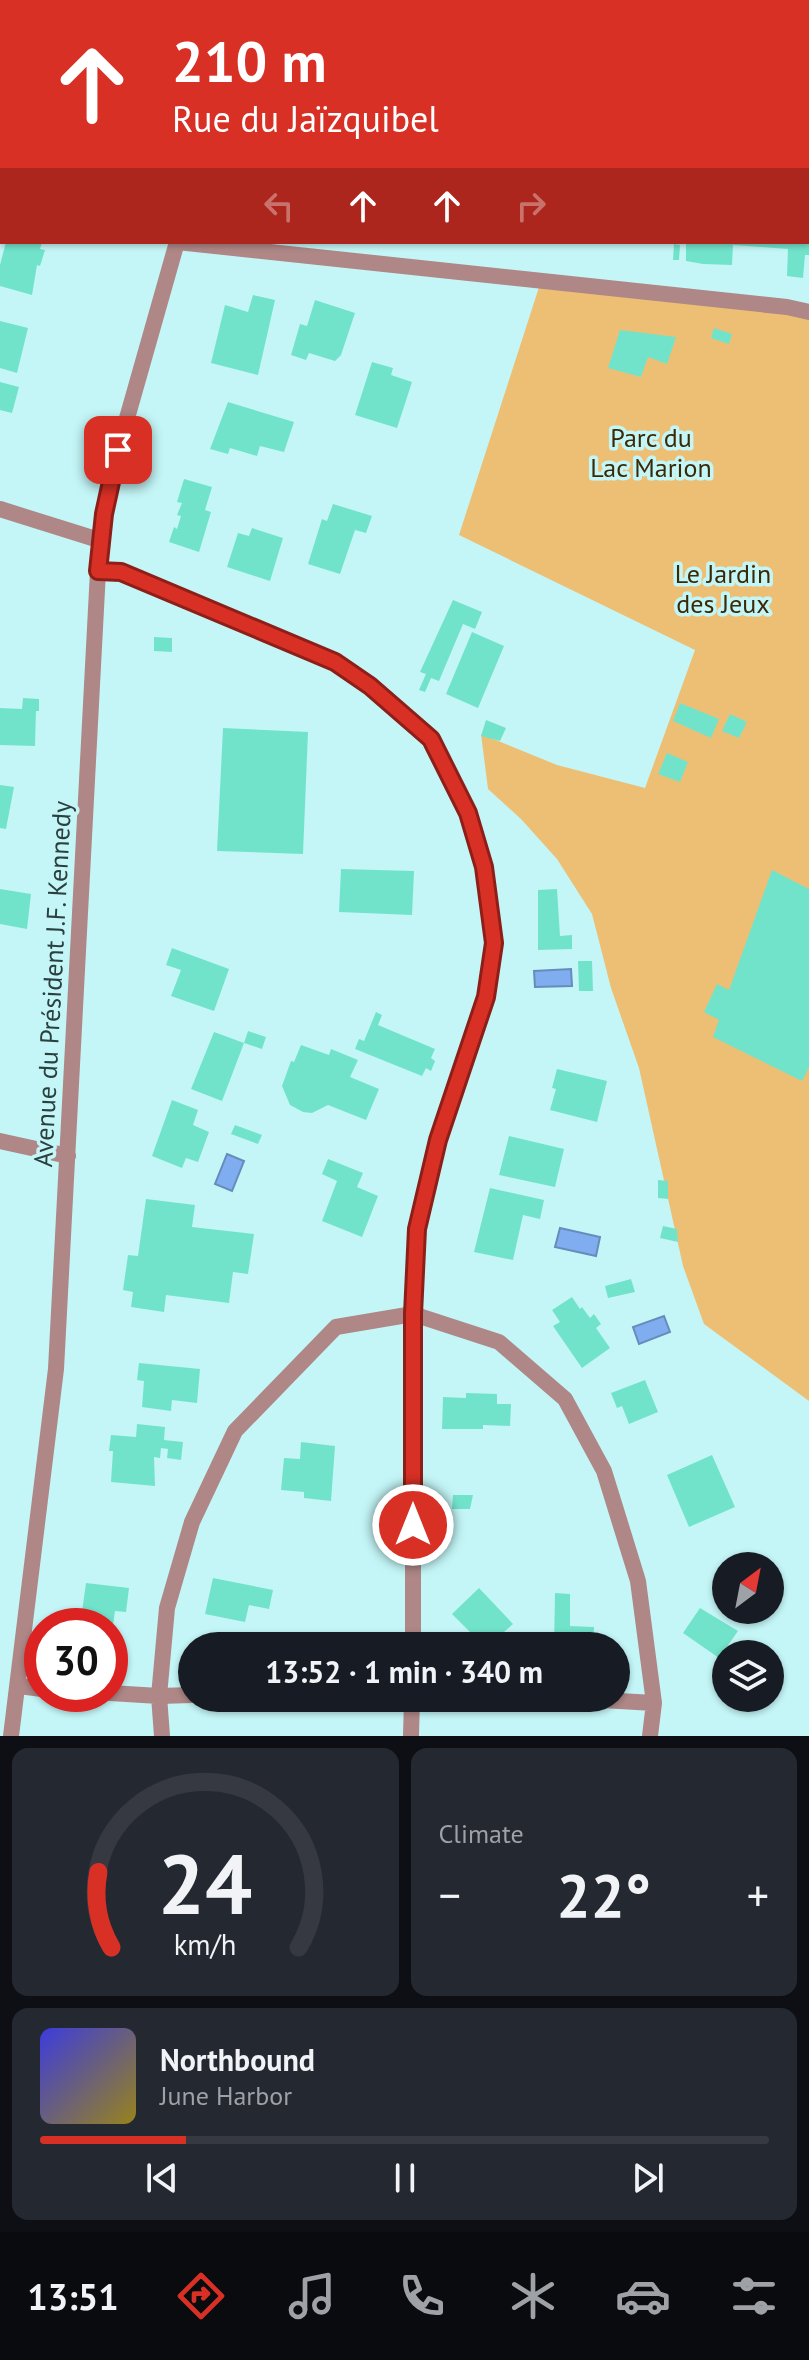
<!DOCTYPE html>
<meta charset="utf-8">
<style>
body{margin:0;font-family:"PT Sans",sans-serif;background:#242831;color:#f1f3f6;height:100vh;display:flex;flex-direction:column;font-size:30px;white-space:nowrap}
*{box-sizing:border-box;margin:0}
p{font-size:26px;color:#9ea1a6}
.icon{flex:none;width:44px;height:44px;fill:none;stroke:currentColor;stroke-width:2;stroke-linecap:round;stroke-linejoin:round}
.map{position:relative;height:1736px;overflow:hidden}
.side{display:flex;flex-direction:column;gap:12px;padding:12px;background:#0d0f14;flex:1}
.side>*{flex:none}
.top-card{position:absolute;left:0px;top:0px;width:810px;height:244px;box-shadow:0 2px 6px #0004;background:#d93025;color:#fff;overflow:hidden}
.needle{width:52px;rotate:32deg}
.fabs{position:absolute;left:712px;top:1552px;display:grid;gap:16px}
.fabs a{display:grid;place-items:center;width:72px;height:72px;border-radius:50%;background:#171b24;box-shadow:0 2px 6px #0004;font-size:40px}
.speed{position:absolute;left:24px;top:1608px;display:flex;gap:16px;font-size:40px;font-weight:700;text-align:center}
.speed>*{display:grid;place-content:center;width:104px;height:104px;border-radius:50%;background:#171b24;box-shadow:0 2px 6px #0004;line-height:1}
.speed .limit{border:12px solid #d22;background:#fff;color:#111}
.pin{position:absolute;display:grid;place-items:center;width:68px;height:68px;color:#fff;margin:-34px;border-radius:16px;box-shadow:0 4px 12px #0006}
.me{position:absolute;width:88px;margin:-44px;rotate:0deg;stroke-linejoin:round;filter:drop-shadow(0 0 6px #0008)}
.turn{display:flex;align-items:center;gap:28px;height:168px;padding:0 40px;font-size:36px}
.turn .icon{width:104px;height:104px;stroke-width:2.5}
.turn b{display:block;font-size:56px;line-height:68px}
.lanes{display:flex;align-items:center;height:76px;padding:0 40px;background:#0003;justify-content:center;gap:40px;direction:ltr}
.lanes .off{opacity:.35}
.big{font-size:60px;font-weight:600;line-height:1.1}
.side .widget{flex:1;display:flex;flex-direction:column;justify-content:center;gap:12px;min-width:0;padding:0 28px;border-radius:16px;background:#242831}
.side .dial{align-items:center;gap:0}
.dial svg{height:208px;overflow:visible;fill:none;stroke:#363941;stroke-width:7;stroke-linecap:round;text-anchor:middle}
.dial text{fill:#f1f3f6;stroke:none}
.song{display:flex;align-items:center;gap:24px}
.cover{width:96px;height:96px;border-radius:12px;background:linear-gradient(135deg,hsl(240 70% 55%),hsl(50 70% 35%))}
.played{height:8px;border-radius:4px;background:linear-gradient(90deg,#d93025 20%,#363941 20%)}
.keys{display:flex;justify-content:space-around;direction:ltr}
.heat{display:flex;justify-content:space-between;align-items:center;font-size:44px;direction:ltr}
.side .tiles{flex:1;display:grid;gap:12px;grid-template-columns:1fr 1fr}
.widget:last-child{grid-column:span 2}
.trip{position:absolute;left:178px;top:1632px;width:452px;height:80px;border-radius:40px;background:#171b24;box-shadow:0 2px 6px #0004;font-weight:600;line-height:80px;text-align:center}
.tab-bar{display:flex;height:128px;justify-content:space-around;align-items:center;background:#090b0e;color:#9ea1a6}
.tab-bar .icon{width:56px;height:56px}
.tab-bar .current{color:#d93025}
.tab-bar b{font-size:36px;color:#f1f3f6}
.map>svg:first-child{display:block}
.green{fill:#edbf75}
.water{fill:#7fadf0;stroke:#668cbb;stroke-width:2}
.building{fill:#72e3cb}
.lines{fill:none;stroke-linecap:round;stroke-linejoin:round}
.minor{stroke:#af8787;stroke-width:16}
.tertiary{stroke:#af8787;stroke-width:16}
.route-casing{stroke:#8d1f18;stroke-width:20}
.route{stroke:#d93025;stroke-width:14}
.labels{text-anchor:middle;dominant-baseline:central;stroke-width:7;stroke-linejoin:round;paint-order:stroke}
.park-label{font-size:26px;fill:#3b2805;stroke:#c4f6f7}
.street-label{font-size:26px;fill:#2b3f3f;stroke:#c4f6f7}
</style>
<div class="map">
<svg width="809" height="1736" viewBox="0 0 809 1736">
<rect width="100%" height="100%" fill="#c4f6f7"/>
<!-- green -->
<path class="green" d="M 541,281 L 809,312 L 809,1401 L 704,1324 L 683,1266 L 639,1068 L 611,988 L 592,914 L 557,859 L 521,819 L 488,789 L 481,734 L 557,765 L 645,788 L 695,650 L 459,535 Z"/>
<!-- water -->
<path class="water" d="M 571,969 L 572,986 L 535,987 L 534,971 Z
M 227,1154 L 244,1161 L 232,1191 L 215,1184 Z
M 560,1228 L 600,1237 L 596,1256 L 555,1247 Z
M 664,1316 L 670,1332 L 639,1344 L 633,1327 Z"/>
<!-- building -->
<path class="building" d="M 6,242 L 42,242 L 40,249 L 45,250 L 40,266 L 37,265 L 32,295 L 0,286 L 0,265 Z
M 690,242 L 809,242 L 809,255 L 805,255 L 803,278 L 787,276 L 788,249 L 733,245 L 732,265 L 703,264 L 686,261 L 686,244 L 690,244 Z
M 674,244 L 680,245 L 679,260 L 673,260 Z
M 253,295 L 275,300 L 258,375 L 211,363 L 225,305 L 248,312 Z
M 315,300 L 355,313 L 341,355 L 335,361 L 309,353 L 306,360 L 291,355 L 300,324 L 307,326 Z
M 0,321 L 28,328 L 17,373 L 0,368 Z
M 714,328 L 732,334 L 729,344 L 711,338 Z
M 620,330 L 676,337 L 667,364 L 648,357 L 641,377 L 608,368 Z
M 372,362 L 393,368 L 391,375 L 412,382 L 397,428 L 355,415 Z
M 0,382 L 19,387 L 12,413 L 0,410 Z
M 228,402 L 294,422 L 284,452 L 260,446 L 257,456 L 230,448 L 228,454 L 210,449 Z
M 184,479 L 212,487 L 205,510 L 211,512 L 199,552 L 169,542 L 174,527 L 177,529 L 181,516 L 177,515 L 182,503 L 177,502 Z
M 333,504 L 372,516 L 366,533 L 355,530 L 340,574 L 308,564 L 322,519 L 327,521 Z
M 252,528 L 283,538 L 270,581 L 227,567 L 238,533 L 249,536 Z
M 453,600 L 482,612 L 475,629 L 463,624 L 439,681 L 431,678 L 425,692 L 419,690 L 426,674 L 420,672 Z
M 472,632 L 504,646 L 478,708 L 446,694 Z
M 154,637 L 172,638 L 172,652 L 154,651 Z
M 23,698 L 39,699 L 39,711 L 36,711 L 35,746 L 0,745 L 0,708 L 22,709 Z
M 680,703 L 719,719 L 711,738 L 673,721 Z
M 730,714 L 747,722 L 739,738 L 722,731 Z
M 486,720 L 506,728 L 500,741 L 481,736 Z
M 223,728 L 308,732 L 303,854 L 217,851 Z
M 667,753 L 688,762 L 680,782 L 658,774 Z
M 0,785 L 14,787 L 6,829 L 0,828 Z
M 341,869 L 414,871 L 412,915 L 339,912 Z
M 772,870 L 809,889 L 809,1067 L 802,1081 L 713,1037 L 719,1020 L 704,1012 L 717,984 L 729,990 Z
M 0,889 L 31,894 L 27,929 L 0,924 Z
M 557,889 L 560,936 L 572,935 L 572,949 L 538,950 L 538,890 Z
M 172,948 L 229,969 L 214,1011 L 171,996 L 181,970 L 166,965 Z
M 578,961 L 592,961 L 593,991 L 579,991 Z
M 376,1012 L 382,1015 L 378,1025 L 435,1049 L 431,1058 L 435,1061 L 431,1071 L 426,1068 L 422,1076 L 355,1049 L 359,1039 L 364,1041 Z
M 248,1031 L 266,1037 L 262,1049 L 244,1043 Z
M 214,1032 L 244,1043 L 222,1101 L 191,1089 Z
M 301,1045 L 329,1055 L 331,1049 L 358,1060 L 350,1077 L 379,1089 L 366,1120 L 328,1105 L 312,1113 L 303,1112 L 290,1105 L 282,1086 L 291,1061 L 294,1062 Z
M 557,1069 L 607,1081 L 597,1122 L 550,1110 L 556,1089 L 552,1088 Z
M 172,1100 L 198,1110 L 193,1125 L 209,1132 L 198,1162 L 186,1158 L 182,1168 L 152,1156 Z
M 235,1125 L 262,1135 L 258,1144 L 231,1134 Z
M 509,1136 L 564,1149 L 555,1187 L 499,1175 Z
M 328,1159 L 363,1173 L 357,1187 L 378,1196 L 362,1237 L 322,1221 L 337,1181 L 322,1174 Z
M 658,1180 L 668,1181 L 668,1199 L 658,1198 Z
M 490,1188 L 544,1200 L 540,1219 L 523,1215 L 513,1260 L 474,1252 Z
M 146,1199 L 195,1205 L 192,1227 L 254,1234 L 248,1274 L 233,1272 L 229,1303 L 166,1295 L 164,1312 L 131,1307 L 133,1292 L 123,1290 L 128,1255 L 138,1256 Z
M 663,1226 L 677,1229 L 678,1242 L 660,1238 Z
M 631,1279 L 635,1292 L 608,1298 L 605,1286 Z
M 572,1297 L 580,1309 L 582,1307 L 590,1318 L 594,1314 L 601,1324 L 596,1328 L 610,1348 L 582,1368 L 553,1326 L 560,1322 L 552,1310 Z
M 139,1363 L 200,1369 L 197,1403 L 172,1400 L 171,1411 L 142,1407 L 144,1381 L 137,1380 Z
M 645,1380 L 658,1412 L 629,1424 L 622,1406 L 617,1408 L 611,1393 Z
M 466,1393 L 497,1394 L 497,1404 L 511,1404 L 510,1426 L 483,1425 L 483,1429 L 442,1429 L 443,1397 L 466,1398 Z
M 137,1424 L 165,1427 L 164,1440 L 183,1442 L 181,1460 L 167,1458 L 168,1449 L 161,1448 L 160,1458 L 154,1457 L 155,1486 L 111,1482 L 113,1451 L 109,1451 L 111,1435 L 136,1437 Z
M 301,1442 L 335,1446 L 331,1501 L 304,1498 L 304,1492 L 281,1490 L 284,1458 L 300,1459 Z
M 712,1455 L 735,1507 L 689,1527 L 667,1475 Z
M 453,1495 L 473,1495 L 470,1509 L 452,1509 Z
M 213,1578 L 273,1590 L 269,1609 L 249,1605 L 245,1622 L 205,1614 Z
M 86,1583 L 129,1588 L 126,1612 L 115,1611 L 112,1632 L 110,1632 L 110,1626 L 80,1626 Z
M 479,1588 L 513,1624 L 504,1632 L 514,1643 L 511,1646 L 487,1646 L 480,1638 L 478,1640 L 452,1614 Z
M 555,1593 L 570,1594 L 570,1626 L 594,1627 L 593,1646 L 554,1646 Z
M 700,1608 L 738,1631 L 719,1658 L 683,1633 Z"/>
<g class="lines">
<!-- minor -->
<path class="minor" d="M 650,2 L 652,0
M 808,38 L 809,37
M 808,182 L 809,183
M 177,242 L 787,307 L 809,312
M 0,509 L 102,541
M 98,571 L 121,572 L 335,662 L 370,686 L 431,739 L 468,813 L 484,867 L 494,943 L 486,997 L 438,1140 L 417,1229 L 413,1314 L 413,1646
M 0,1141 L 68,1156
M 19,1686 L 42,1689
M 110,1693 L 159,1696 L 192,1695
M 567,1698 L 654,1703
M 162,1736 L 159,1696 L 167,1608 L 192,1522 L 235,1431 L 336,1327 L 413,1314 L 499,1342 L 565,1399 L 604,1471 L 638,1581 L 654,1703 L 650,1736
M 411,1736 L 412,1698"/>
<!-- tertiary -->
<path class="tertiary" d="M 245,2 L 245,0
M 11,1736 L 56,1369 L 98,571 L 104,514 L 118,450 L 177,242"/>
</g>
<g class="lines">
<defs>
<path id="route" d="M 118,450 L 104,514 L 98,571 L 121,572 L 335,662 L 370,686 L 431,739 L 468,813 L 484,867 L 494,943 L 486,997 L 438,1140 L 417,1229 L 413,1314 L 413,1525"/>
</defs>
<!-- route casing -->
<use href="#route" class="route-casing"/>
<!-- route -->
<use href="#route" class="route"/>
</g>
<g class="labels">
<!-- park labels -->
<g class="park-label">
<text x="651" y="437">Parc du<tspan x="651" dy="30">Lac Marion</tspan></text>
<text x="723" y="573">Le Jardin<tspan x="723" dy="30">des Jeux</tspan></text>
</g>
<!-- street labels -->
<g class="street-label">
<text transform="translate(52 984) rotate(-87)">Avenue du Président J.F. Kennedy</text>
</g>
</g>
</svg>
<div class="fabs">
<a><svg class="needle" viewBox="-14 -14 28 28"><path d="M0-13l5 13h-10z" fill="#e53935"/><path d="M0 13l5-13h-10z" fill="#9ea1a6"/></svg></a>
<a><svg class="icon" aria-label="layers" viewBox="0 0 24 24"><path d="M12 4l9 5-9 5-9-5zM3 14l9 5 9-5"/></svg></a>
</div>
<div class="speed"><div class="limit">30</div></div>
<div class="pin" style="left:118px;top:450px;background:#d93025"><svg class="icon" aria-label="arrive" viewBox="0 0 24 24"><path d="M6 21V4h12l-3 4 3 4H6"/></svg></div>
<svg class="me" style="left:413px;top:1525px" viewBox="-20 -20 40 40"><circle r="17" fill="#d93025" stroke="#fff" stroke-width="3"/><path d="M0-11L8 9 0 5-8 9z" fill="#fff"/></svg>
<div class="trip">13:52 · 1 min · 340 m</div>
<div class="top-card">
<div class="turn"><svg class="icon" aria-label="ahead" viewBox="0 0 24 24"><path d="M12 20V5M6 11l6-6 6 6"/></svg><div><b>210 m</b>Rue du Jaïzquibel</div></div>
<div class="lanes"><svg class="icon off" aria-label="left" viewBox="0 0 24 24"><path d="M17 20v-9H6M10 6l-5 5 5 5"/></svg><svg class="icon" aria-label="ahead" viewBox="0 0 24 24"><path d="M12 20V5M6 11l6-6 6 6"/></svg><svg class="icon" aria-label="ahead" viewBox="0 0 24 24"><path d="M12 20V5M6 11l6-6 6 6"/></svg><svg class="icon off" aria-label="right" viewBox="0 0 24 24"><path d="M7 20v-9h11M14 6l5 5-5 5"/></svg></div>
</div>
</div>
<section class="side">
<div class="tiles">
<div class="widget dial"><svg viewBox="0 0 100 80">
<path d="M14 69A42 42 0 1 1 86 69"/>
<path d="M14 69A42 42 0 0 1 9 40" stroke="#d93025"/>
<text x="50" y="56" font-size="32" font-weight="700">24</text>
<text x="50" y="72" font-size="11">km/h</text>
</svg></div>
<div class="widget"><p>Climate</p>
<div class="heat"><a>−</a><b class="big">22°</b><a>+</a></div>
</div>
<div class="widget">
<div class="song"><i class="cover"></i><div><b>Northbound</b><p>June Harbor</p></div></div>
<div class="played"></div>
<div class="keys"><svg class="icon" aria-label="previous" viewBox="0 0 24 24"><path d="M18 5L8 12l10 7zM5 5v14"/></svg><svg class="icon" aria-label="pause" viewBox="0 0 24 24"><path d="M8 5v14M16 5v14"/></svg><svg class="icon" aria-label="next" viewBox="0 0 24 24"><path d="M6 5l10 7-10 7zM19 5v14"/></svg></div>
</div>
</div>
</section>
<nav class="tab-bar">
<b>13:51</b>
<svg class="icon current" aria-label="directions" viewBox="0 0 24 24"><path d="M12 3l9 9-9 9-9-9zM9 14v-3h6M13 9l2 2-2 2"/></svg>
<svg class="icon" aria-label="music" viewBox="0 0 24 24"><path d="M9 18V5l10-2v13"/><circle cx="6" cy="18" r="3"/><circle cx="16" cy="16" r="3"/></svg>
<svg class="icon" aria-label="phone" viewBox="0 0 24 24"><path d="M5 4h4l2 5-3 2q2 4 5 5l2-3 5 2v4C11 20 4 13 5 4z"/></svg>
<svg class="icon" aria-label="climate" viewBox="0 0 24 24"><path d="M12 3v18M4 7l16 10M4 17L20 7"/></svg>
<svg class="icon" aria-label="car" viewBox="0 0 24 24"><path d="M5 17H2v-5l4-1 3-4h7l3 4 3 1v5h-3M9 17h6M6 11h13"/><circle cx="7" cy="17" r="2"/><circle cx="17" cy="17" r="2"/></svg>
<svg class="icon" aria-label="filters" viewBox="0 0 24 24"><path d="M4 7h16M4 17h16"/><circle cx="9" cy="7" r="2"/><circle cx="15" cy="17" r="2"/></svg>
</nav>
